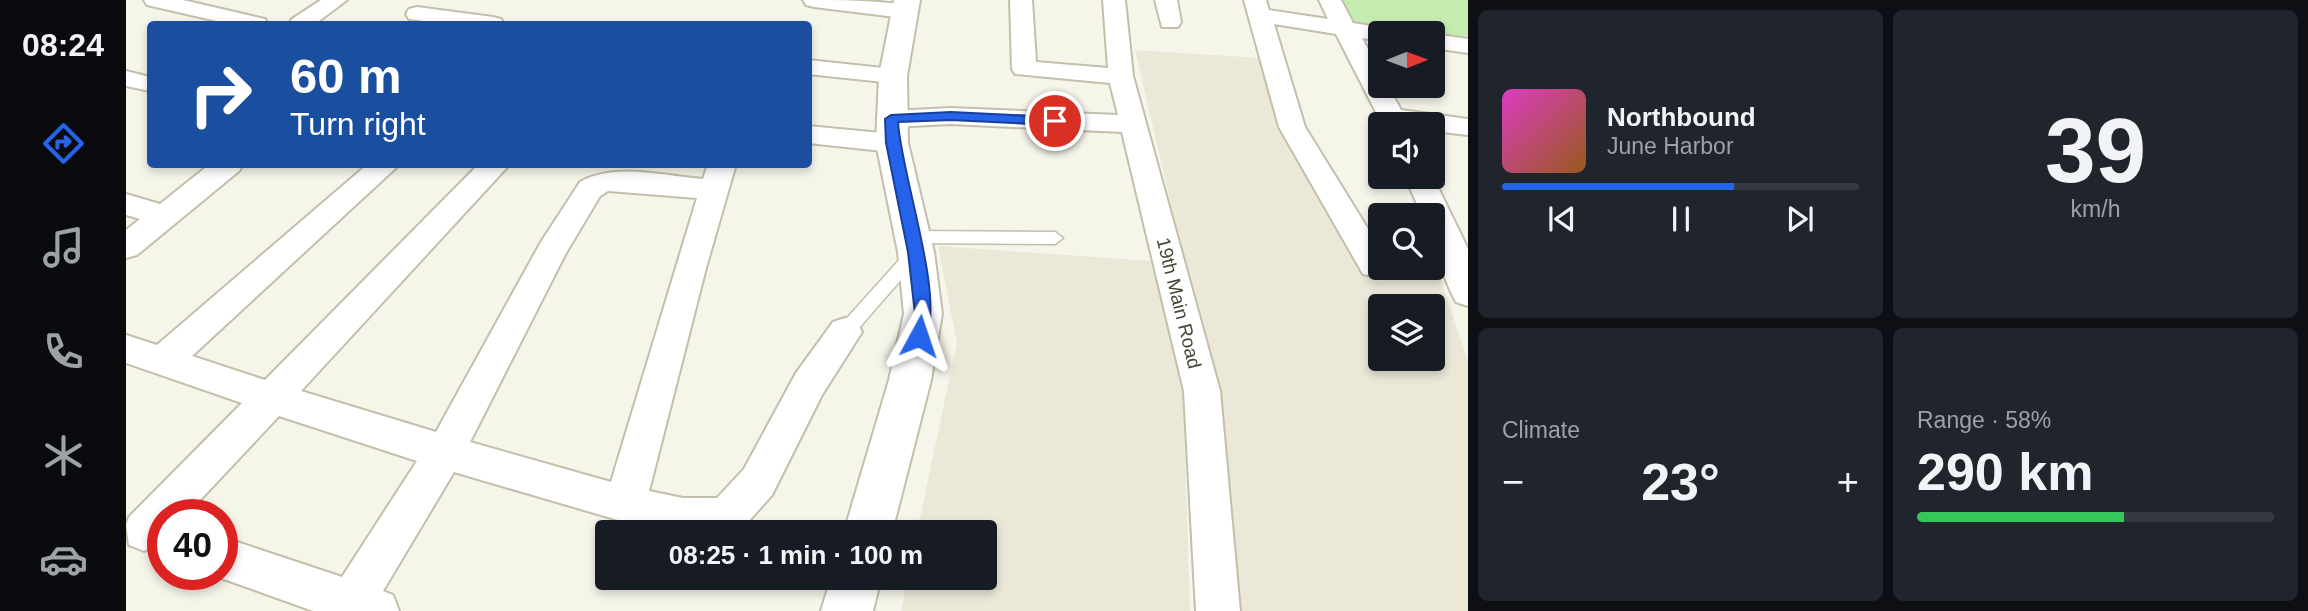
<!DOCTYPE html>
<meta charset="utf-8">
<style>
body{margin:0;font-family:Arial,sans-serif;background:#20242c;color:#f1f3f6;height:100vh;display:flex;flex-direction:column;font-size:26px;white-space:nowrap}
*{box-sizing:border-box;margin:0}
p{font-size:23px;color:#9ea1a6}
.icon{flex:none;width:38px;height:38px;fill:none;stroke:currentColor;stroke-width:2;stroke-linecap:round;stroke-linejoin:round}
.map{position:relative;flex:1;overflow:hidden}
.sheet{display:flex;flex-direction:column;gap:10px;padding:10px;background:#0d0f14;width:840px}
.sheet>*{flex:none}
.guide{position:absolute;left:21px;top:21px;width:665px;height:147px;border-radius:7px;box-shadow:0 4px 10px #0003;background:#1a4fa0;color:#fff;overflow:hidden}
.needle{width:46px;rotate:89deg}
.buttons{position:absolute;left:1242px;top:21px;display:grid;gap:14px}
.buttons a{display:grid;place-items:center;width:77px;height:77px;border-radius:7px;background:#171b24;box-shadow:0 4px 10px #0003;font-size:35px}
.speed{position:absolute;left:21px;top:499px;display:flex;gap:14px;font-size:35px;font-weight:700;text-align:center}
.speed>*{display:grid;place-content:center;width:91px;height:91px;border-radius:50%;background:#171b24;box-shadow:0 4px 10px #0003;line-height:1}
.speed .limit{border:10px solid #d22;background:#fff;color:#111}
.pin{position:absolute;display:grid;place-items:center;width:60px;height:60px;color:#fff;margin:-30px;border:4px solid #fff;border-radius:50%;box-shadow:0 2px 7px #0007}
.me{position:absolute;width:77px;margin:-38px;rotate:5deg;stroke-linejoin:round;filter:drop-shadow(0 0 5px #0008)}
.turn{display:flex;align-items:center;gap:24px;height:147px;padding:0 28px;font-size:32px}
.turn .icon{width:91px;height:91px;stroke-width:2.5}
.turn b{display:block;font-size:49px;line-height:60px}
.big{font-size:52px;font-weight:800;line-height:1.1}
.sheet .tile{flex:1;display:flex;flex-direction:column;justify-content:center;gap:10px;min-width:0;padding:0 24px;border-radius:10px;background:#20242c}
.sheet .dial{align-items:center;gap:0}
.dial b{font-size:91px;line-height:1}
.song{display:flex;align-items:center;gap:21px}
.cover{width:84px;height:84px;border-radius:10px;background:linear-gradient(135deg,hsl(310 70% 55%),hsl(30 70% 35%))}
.played{height:7px;border-radius:4px;background:linear-gradient(90deg,#2563eb 65%,#363941 65%)}
.keys{display:flex;justify-content:space-around;direction:ltr}
.heat{display:flex;justify-content:space-between;align-items:center;font-size:38px;direction:ltr}
.charge{height:10px;border-radius:5px;background:linear-gradient(90deg,#34c759 58%,#363941 0)}
.sheet .tiles{flex:1;display:grid;gap:10px;grid-template-columns:repeat(2,1fr)}
.trip{position:absolute;left:469px;top:520px;width:402px;height:70px;border-radius:7px;background:#171b24;box-shadow:0 4px 10px #0003;font-weight:800;line-height:70px;text-align:center}
main{display:flex;flex:1;min-height:0}
.tabs{display:flex;flex-direction:column;width:126px;justify-content:space-around;align-items:center;background:#090b0e;color:#9ea1a6}
.tabs .icon{width:49px;height:49px}
.tabs .on{color:#2563eb}
.tabs b{font-size:32px;color:#f1f3f6}
.map>svg:first-child{display:block}
.residential{fill:#ebe8d8;fill-rule:evenodd}
.green{fill:#c5edb0}
.lines{fill:none;stroke-linecap:round;stroke-linejoin:round}
.service-casing{stroke:#c3bfab;stroke-width:3}
.minor-casing{stroke:#c3bfab;stroke-width:4}
.tertiary-casing{stroke:#c3bfab;stroke-width:4}
.service{fill:#fff;fill-rule:evenodd}
.minor{fill:#fff;fill-rule:evenodd}
.tertiary{fill:#fff;fill-rule:evenodd}
.route{fill:#2563eb;stroke:#184099;stroke-width:2}
.labels{text-anchor:middle;dominant-baseline:central;stroke-width:7;stroke-linejoin:round;paint-order:stroke}
.street-label{font-size:19px;fill:#4b4737;stroke:#fff}
</style>
<main>
<nav class="tabs">
<b>08:24</b>
<svg class="icon on" aria-label="directions" viewBox="0 0 24 24"><path d="M12 3l9 9-9 9-9-9zM9 14v-3h6M13 9l2 2-2 2"/></svg>
<svg class="icon" aria-label="music" viewBox="0 0 24 24"><path d="M9 18V5l10-2v13"/><circle cx="6" cy="18" r="3"/><circle cx="16" cy="16" r="3"/></svg>
<svg class="icon" aria-label="phone" viewBox="0 0 24 24"><path d="M5 4h4l2 5-3 2q2 4 5 5l2-3 5 2v4C11 20 4 13 5 4z"/></svg>
<svg class="icon" aria-label="climate" viewBox="0 0 24 24"><path d="M12 3v18M4 7l16 10M4 17L20 7"/></svg>
<svg class="icon" aria-label="car" viewBox="0 0 24 24"><path d="M5 17H2v-5l4-1 3-4h7l3 4 3 1v5h-3M9 17h6M6 11h13"/><circle cx="7" cy="17" r="2"/><circle cx="17" cy="17" r="2"/></svg>
</nav>
<div class="map">
<svg width="1342" height="611" viewBox="0 0 1342 611">
<rect width="100%" height="100%" fill="#f6f5ea"/>
<!-- residential -->
<path class="residential" d="M 1009,50 L 1134,58 L 1163,132 L 1249,281 L 1314,277 L 1342,361 L 1342,611 L 1105,611 L 1092,406 ZM 1255,306 L 1307,306 L 1307,359 L 1255,359 Z
M 812,246 L 1025,261 L 1057,388 L 1064,611 L 775,611 L 782,578 L 859,578 L 859,532 L 791,532 L 831,343 Z"/>
<!-- green -->
<path class="green" d="M 1215,0 L 1342,0 L 1342,38 L 1225,22 Z"/>
<g class="lines">
<defs>
<path id="service" d="M 786,231 L 929,232 L 937,238 L 929,244 L 786,243 L 778,237 Z
M 789,247 L 795,249 L 797,253 L 795,257 L 725,337 L 719,339 L 713,337 L 710,332 L 713,327 L 783,249 Z"/>
<path id="minor" d="M 18,0 L 57,0 L 139,19 L 142,24 L 104,24 L 21,5 Z
M 195,0 L 221,0 L 189,24 L 163,24 L 166,19 Z
M 677,0 C 713,0 751,0 786,6 L 789,11 L 786,16 L 778,18 L 688,7 L 680,5 Z
M 884,0 L 906,0 L 910,62 L 982,68 L 977,0 L 999,0 L 1007,76 L 1094,391 L 1114,611 L 1070,611 L 1058,391 L 996,132 L 825,124 L 765,127 L 756,125 L 752,119 L 756,113 L 765,111 L 825,108 L 992,115 L 984,83 L 889,74 L 886,69 Z
M 1029,0 L 1051,0 L 1055,22 L 1052,27 L 1036,27 Z
M 1118,0 L 1140,0 L 1143,10 L 1202,19 L 1193,0 L 1215,0 L 1227,23 L 1263,29 L 1266,33 L 1255,33 L 1255,41 L 1236,38 L 1255,73 L 1255,86 L 1262,86 L 1275,110 L 1342,119 L 1342,135 L 1307,131 L 1307,124 L 1256,124 L 1210,34 L 1148,24 L 1179,127 L 1255,250 L 1255,268 L 1270,268 L 1266,274 L 1255,278 L 1237,274 L 1153,127 Z
M 291,7 L 367,17 L 375,19 L 378,24 L 319,24 L 283,19 L 280,14 L 283,9 Z
M 1307,34 L 1342,39 L 1342,53 L 1307,48 Z
M 682,60 L 767,69 L 776,71 L 779,76 L 776,81 L 767,83 L 682,74 Z
M 0,71 L 24,77 L 24,91 L 0,86 Z
M 682,126 L 766,134 L 776,137 L 780,143 L 776,149 L 766,152 L 682,143 Z
M 84,164 L 117,164 L 113,171 L 11,255 L 0,258 L 0,230 L 14,219 L 0,215 L 0,194 L 34,204 Z
M 242,164 L 274,164 L 66,356 L 139,380 L 353,164 L 384,164 L 175,391 L 310,432 L 415,242 L 454,182 C 488,162 539,176 577,179 L 582,164 L 610,164 L 580,268 L 523,491 L 557,498 L 591,498 L 618,469 L 670,373 L 707,322 L 719,318 L 731,322 L 736,332 L 696,395 L 646,495 L 614,531 L 533,532 L 328,472 L 257,591 L 267,595 L 273,611 L 187,611 L 84,574 L 96,574 L 96,537 L 216,577 L 291,461 L 153,416 L 61,514 L 37,514 L 37,541 L 18,551 L 3,545 L 0,525 L 3,517 L 116,403 L 0,363 L 0,335 L 31,345 ZM 482,191 L 571,198 L 485,482 L 344,442 L 440,253 L 474,196 Z
M 1279,177 L 1307,177 L 1342,249 L 1342,306 L 1330,302 C 1316,276 1307,244 1307,215 L 1296,215 Z"/>
<path id="tertiary" d="M 768,0 L 794,0 L 781,76 L 782,143 L 808,252 L 816,314 L 805,380 L 766,532 L 718,532 L 763,380 L 778,314 L 772,252 L 750,143 L 753,76 Z
M 705,578 L 755,578 L 747,611 L 695,611 Z"/>
</defs>
<!-- service casing -->
<use href="#service" class="service-casing"/>
<!-- minor casing -->
<use href="#minor" class="minor-casing"/>
<!-- tertiary casing -->
<use href="#tertiary" class="tertiary-casing"/>
<!-- service -->
<use href="#service" class="service"/>
<!-- minor -->
<use href="#minor" class="minor"/>
<!-- tertiary -->
<use href="#tertiary" class="tertiary"/>
</g>
<!-- route -->
<path class="route" d="M 825,112 L 929,117 L 935,121 L 929,125 L 825,120 L 772,122 C 775,175 820,299 799,340 L 787,340 L 785,336 L 789,314 L 782,252 L 760,143 L 759,119 L 765,115 Z"/>
<g class="labels">
<!-- street labels -->
<g class="street-label">
<text transform="translate(1053 303) rotate(76)">19th Main Road</text>
</g>
</g>
</svg>
<div class="buttons">
<a><svg class="needle" viewBox="-14 -14 28 28"><path d="M0-13l5 13h-10z" fill="#e53935"/><path d="M0 13l5-13h-10z" fill="#9ea1a6"/></svg></a>
<a><svg class="icon" aria-label="sound" viewBox="0 0 24 24"><path d="M4 9h4l5-4v14l-5-4H4zM17 9q2 3 0 6"/></svg></a>
<a><svg class="icon" aria-label="search" viewBox="0 0 24 24"><circle cx="10" cy="10" r="6"/><path d="M15 15l6 6"/></svg></a>
<a><svg class="icon" aria-label="layers" viewBox="0 0 24 24"><path d="M12 4l9 5-9 5-9-5zM3 14l9 5 9-5"/></svg></a>
</div>
<div class="speed"><div class="limit">40</div></div>
<div class="pin" style="left:929px;top:121px;background:#d93025"><svg class="icon" aria-label="arrive" viewBox="0 0 24 24"><path d="M6 21V4h12l-3 4 3 4H6"/></svg></div>
<svg class="me" style="left:793px;top:336px" viewBox="-20 -20 40 40"><path d="M0-17L14 15 0 8-14 15z" fill="#2563eb" stroke="#fff" stroke-width="4"/></svg>
<div class="trip">08:25 · 1 min · 100 m</div>
<div class="guide">
<div class="turn"><svg class="icon" aria-label="right" viewBox="0 0 24 24"><path d="M7 20v-9h11M14 6l5 5-5 5"/></svg><div><b>60 m</b>Turn right</div></div>
</div>
</div>
<section class="sheet">
<div class="tiles">
<div class="tile">
<div class="song"><i class="cover"></i><div><b>Northbound</b><p>June Harbor</p></div></div>
<div class="played"></div>
<div class="keys"><svg class="icon" aria-label="previous" viewBox="0 0 24 24"><path d="M18 5L8 12l10 7zM5 5v14"/></svg><svg class="icon" aria-label="pause" viewBox="0 0 24 24"><path d="M8 5v14M16 5v14"/></svg><svg class="icon" aria-label="next" viewBox="0 0 24 24"><path d="M6 5l10 7-10 7zM19 5v14"/></svg></div>
</div>
<div class="tile dial"><b>39</b><p>km/h</p></div>
<div class="tile"><p>Climate</p>
<div class="heat"><a>−</a><b class="big">23°</b><a>+</a></div>
</div>
<div class="tile"><p>Range · 58%</p><b class="big">290 km</b><div class="charge"></div></div>
</div>
</section>
</main>
